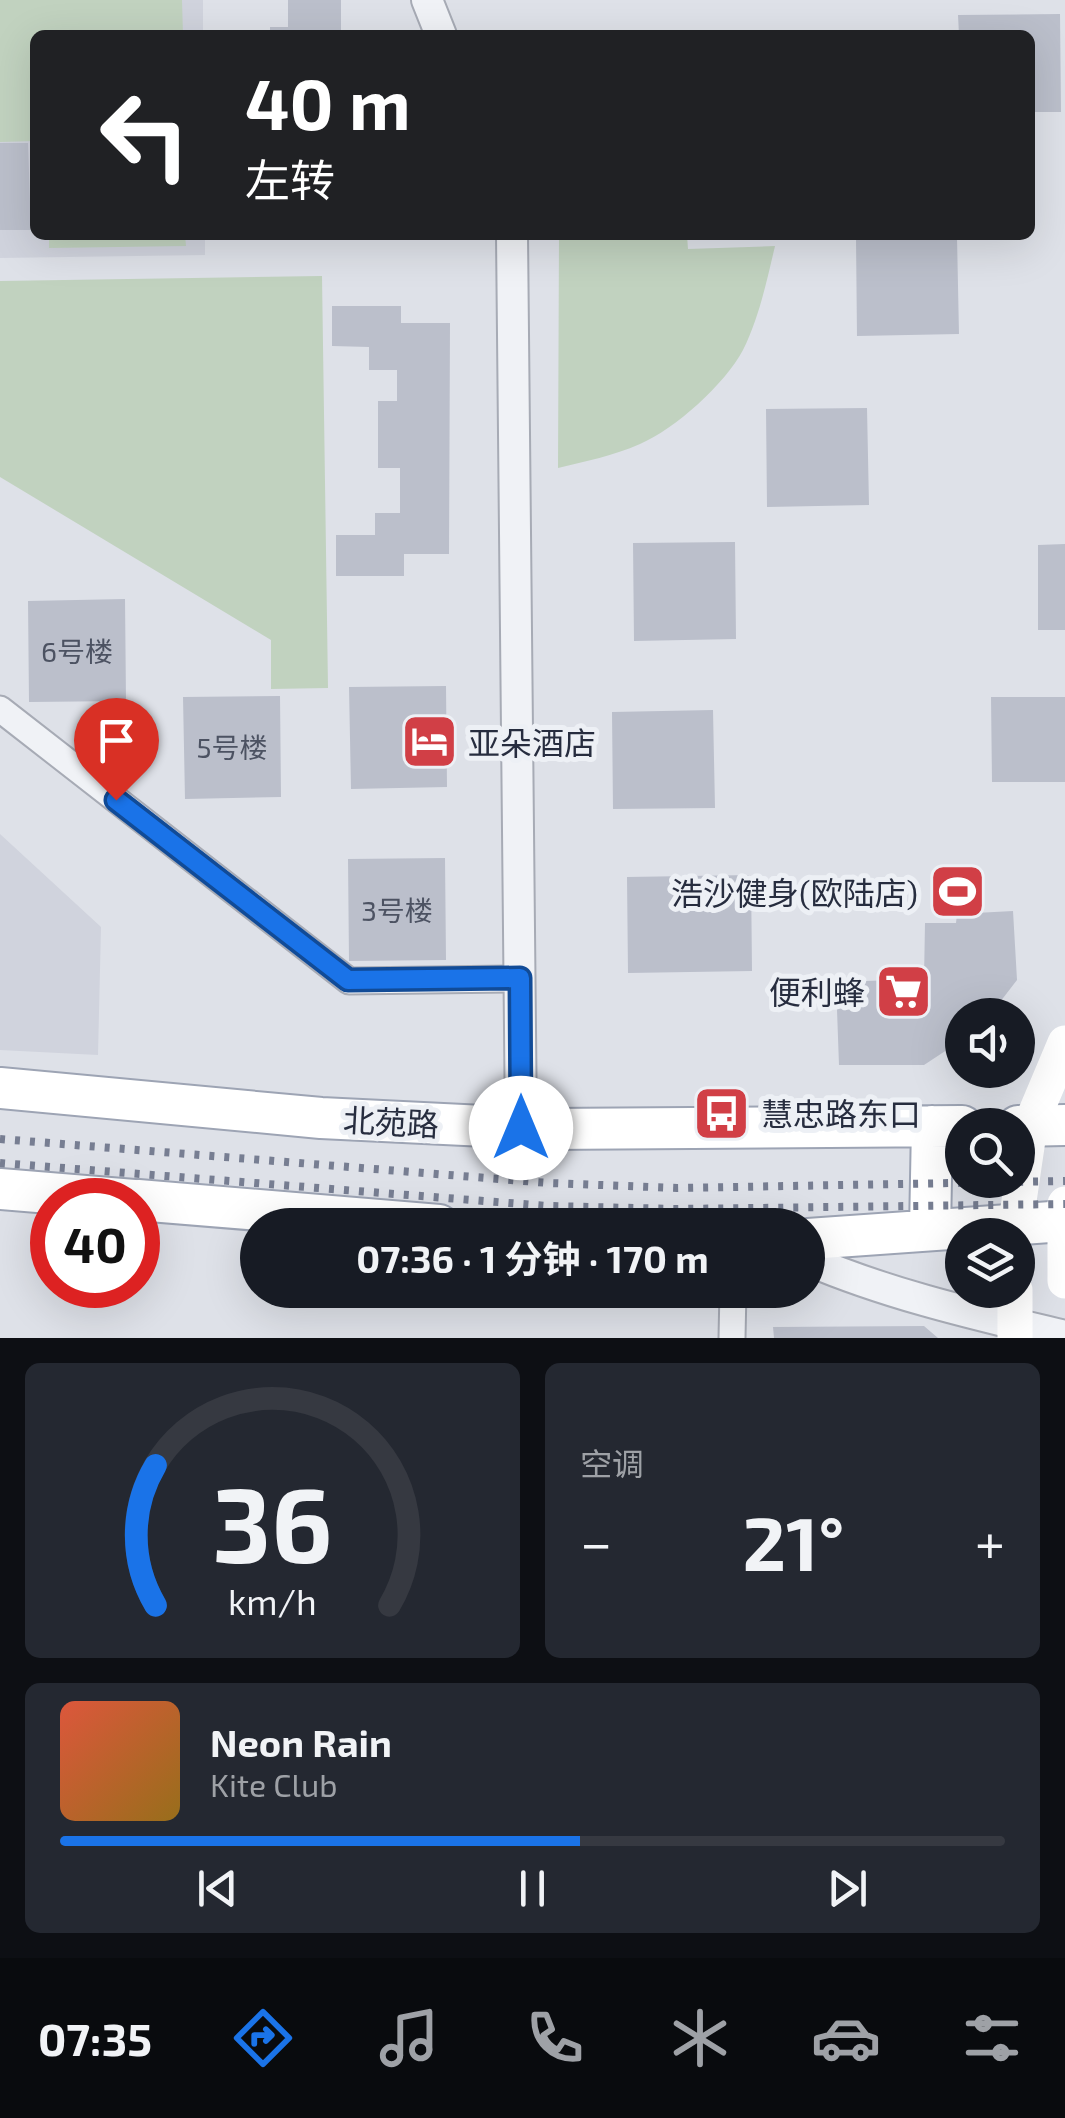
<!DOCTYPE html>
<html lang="zh">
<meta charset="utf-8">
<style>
body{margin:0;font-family:"Exo 2","Noto Sans SC",sans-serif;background:#242831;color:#f1f3f6;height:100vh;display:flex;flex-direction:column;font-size:38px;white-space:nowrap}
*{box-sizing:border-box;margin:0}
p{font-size:32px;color:#9ea1a6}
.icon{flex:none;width:55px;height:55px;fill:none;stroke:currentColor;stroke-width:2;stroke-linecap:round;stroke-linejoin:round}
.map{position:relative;height:1338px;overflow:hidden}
.drawer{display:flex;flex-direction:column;gap:25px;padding:25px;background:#0d0f14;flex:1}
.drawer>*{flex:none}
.hud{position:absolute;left:30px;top:30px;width:1005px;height:210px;border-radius:15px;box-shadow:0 10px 40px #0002;background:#202124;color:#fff;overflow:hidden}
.buttons{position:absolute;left:945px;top:998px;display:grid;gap:20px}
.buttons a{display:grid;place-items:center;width:90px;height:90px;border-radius:50%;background:#171b24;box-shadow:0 10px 40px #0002;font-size:50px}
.speed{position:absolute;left:30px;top:1178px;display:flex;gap:20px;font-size:50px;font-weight:700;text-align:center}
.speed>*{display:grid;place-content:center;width:130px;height:130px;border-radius:50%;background:#171b24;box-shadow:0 10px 40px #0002;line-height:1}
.speed .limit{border:15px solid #d22;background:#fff;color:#111}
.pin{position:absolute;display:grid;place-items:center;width:85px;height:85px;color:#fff;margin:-102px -42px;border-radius:50% 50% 50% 0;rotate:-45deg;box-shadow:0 0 10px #0007}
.pin .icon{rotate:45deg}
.me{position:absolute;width:110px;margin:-55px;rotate:0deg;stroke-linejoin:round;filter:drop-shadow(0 0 8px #0008)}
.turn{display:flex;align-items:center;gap:35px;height:210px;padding:0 50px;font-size:45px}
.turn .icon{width:130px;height:130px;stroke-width:2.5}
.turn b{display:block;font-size:70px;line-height:85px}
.big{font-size:75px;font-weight:700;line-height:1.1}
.drawer .card{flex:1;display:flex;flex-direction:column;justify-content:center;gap:15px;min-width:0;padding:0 35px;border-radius:15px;background:#242831}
.drawer .dial{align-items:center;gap:0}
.dial svg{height:260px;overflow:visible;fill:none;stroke:#363941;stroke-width:7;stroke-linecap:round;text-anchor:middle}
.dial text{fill:#f1f3f6;stroke:none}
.song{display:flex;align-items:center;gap:30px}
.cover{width:120px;height:120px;border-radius:15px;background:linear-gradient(135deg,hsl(10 70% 55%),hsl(40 70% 35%))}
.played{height:10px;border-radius:5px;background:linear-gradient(90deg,#1a73e8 55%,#363941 55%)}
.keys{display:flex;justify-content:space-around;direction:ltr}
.heat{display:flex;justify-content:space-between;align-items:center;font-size:55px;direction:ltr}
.drawer .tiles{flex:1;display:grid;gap:25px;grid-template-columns:1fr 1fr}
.card:last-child{grid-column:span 2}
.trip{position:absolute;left:240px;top:1208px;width:585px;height:100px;border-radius:50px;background:#171b24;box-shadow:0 10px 40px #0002;font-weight:700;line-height:100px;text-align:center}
.tabs{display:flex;height:160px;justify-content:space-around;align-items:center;background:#090b0e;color:#9ea1a6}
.tabs .icon{width:70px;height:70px}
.tabs .selected{color:#1a73e8}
.tabs b{font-size:45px;color:#f1f3f6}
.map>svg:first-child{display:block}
.built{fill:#d0d3dd}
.green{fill:#c1d2bf}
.building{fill:#bbbfcb}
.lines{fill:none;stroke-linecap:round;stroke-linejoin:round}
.minor-casing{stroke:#a7abb5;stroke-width:29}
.tertiary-casing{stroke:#a7abb5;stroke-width:34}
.primary-casing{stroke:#9da4b4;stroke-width:44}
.minor{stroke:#f0f2f6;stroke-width:25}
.tertiary{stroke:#f0f2f6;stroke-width:30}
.secondary{stroke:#fff;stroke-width:35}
.primary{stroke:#fff;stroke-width:40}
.rail{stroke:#777e92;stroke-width:8;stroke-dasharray:5 10;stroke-linecap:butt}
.route-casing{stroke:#114b97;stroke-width:25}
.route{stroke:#1a73e8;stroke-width:18}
.labels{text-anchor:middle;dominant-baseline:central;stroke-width:10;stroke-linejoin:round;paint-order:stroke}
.number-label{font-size:28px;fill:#4c5262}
.poi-label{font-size:32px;fill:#272d3f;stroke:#edf0f5;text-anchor:start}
.street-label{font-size:32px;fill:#272d3f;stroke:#edf0f5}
</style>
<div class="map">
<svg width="1065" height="1338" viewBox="0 0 1065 1338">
<rect width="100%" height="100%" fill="#dee1e8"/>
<!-- built -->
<path class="built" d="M 0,0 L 203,0 L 203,35 L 35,35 L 35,235 L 205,235 L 205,255 L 0,258 Z
M 0,834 L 101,927 L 98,1055 L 0,1050 Z"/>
<!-- green -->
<path class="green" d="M 0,0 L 182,0 L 183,35 L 35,35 L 35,141 L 0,142 Z
M 49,235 L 185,235 L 186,246 L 49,248 Z
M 559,235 L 687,235 L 688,249 L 775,246 C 767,280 759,318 743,350 C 725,384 675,429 640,444 C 613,456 586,461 558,468 Z
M 322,276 L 328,688 L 271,689 L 271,640 L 0,477 L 0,281 Z"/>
<!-- building -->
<path class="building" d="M 288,0 L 341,0 L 341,35 L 270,35 L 270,27 L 288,27 Z
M 1060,14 L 1061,112 L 1030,112 L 1030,35 L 959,35 L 958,15 Z
M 0,143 L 28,143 L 31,230 L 0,230 Z
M 957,237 L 959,334 L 857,336 L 856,238 Z
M 332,306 L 401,306 L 401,323 L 450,323 L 449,554 L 404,554 L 404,576 L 336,576 L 336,535 L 375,535 L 375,513 L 400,513 L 400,468 L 378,468 L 378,401 L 397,401 L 397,370 L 369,370 L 369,347 L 332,346 Z
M 867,408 L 869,505 L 767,507 L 766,409 Z
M 735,542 L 736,639 L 634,641 L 633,543 Z
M 1065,544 L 1065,630 L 1038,630 L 1038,545 Z
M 125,599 L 126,701 L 29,702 L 28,601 Z
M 446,686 L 447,787 L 351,789 L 349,687 Z
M 280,696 L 281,797 L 185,799 L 183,697 Z
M 991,697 L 1065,697 L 1065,782 L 992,782 Z
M 713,710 L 715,808 L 613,809 L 612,712 Z
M 445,858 L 446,960 L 349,961 L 348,859 Z
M 751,875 L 752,971 L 628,973 L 627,877 Z
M 1013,911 L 1017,980 L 990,1015 L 962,1015 L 962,1040 L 924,1065 L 839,1065 L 836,982 L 924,979 L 925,923 L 956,923 L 957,914 Z
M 924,1326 L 938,1338 L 774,1338 L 773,1327 Z"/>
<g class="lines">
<defs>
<path id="minor" d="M 0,709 L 349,981 L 520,979
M 732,1338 L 733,1290"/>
<path id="tertiary" d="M 427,0 L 441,35
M 512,235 L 521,1128
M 808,1260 C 890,1295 978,1315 1065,1336"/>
<path id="primary" d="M 0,1088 L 321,1118 L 547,1129 L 962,1126
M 1018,1126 L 1065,1125
M 0,1189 L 134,1200
M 138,1200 L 439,1225
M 930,1230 L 932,1126
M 808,1239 L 1065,1221"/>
</defs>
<!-- minor casing -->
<use href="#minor" class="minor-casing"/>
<!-- tertiary casing -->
<use href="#tertiary" class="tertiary-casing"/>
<!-- primary casing -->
<use href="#primary" class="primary-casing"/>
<!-- minor -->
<use href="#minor" class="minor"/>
<!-- tertiary -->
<use href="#tertiary" class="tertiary"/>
<!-- secondary -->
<path class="secondary" d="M 1065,1204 L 1065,1281
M 1014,1235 L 1030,1126 L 1065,1043
M 1015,1290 L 1015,1338"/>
<!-- primary -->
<use href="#primary" class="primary"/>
<!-- rail -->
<path class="rail" d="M 0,1139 L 549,1183 L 677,1188 L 1065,1181
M 0,1163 L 548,1206 L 677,1209 L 1065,1204"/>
</g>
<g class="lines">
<defs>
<path id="route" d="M 116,800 L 348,980 L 520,978 L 521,1128"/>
</defs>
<!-- route casing -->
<use href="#route" class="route-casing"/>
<!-- route -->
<use href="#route" class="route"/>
</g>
<!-- icons -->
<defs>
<symbol id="hotel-square" viewBox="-11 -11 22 22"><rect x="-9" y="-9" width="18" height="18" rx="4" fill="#d13f46" stroke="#edf0f5"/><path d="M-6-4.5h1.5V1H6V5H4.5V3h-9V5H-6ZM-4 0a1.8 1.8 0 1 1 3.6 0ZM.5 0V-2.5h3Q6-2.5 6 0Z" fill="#fff"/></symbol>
<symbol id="stadium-square" viewBox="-11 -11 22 22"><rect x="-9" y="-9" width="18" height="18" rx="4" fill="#d13f46" stroke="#edf0f5"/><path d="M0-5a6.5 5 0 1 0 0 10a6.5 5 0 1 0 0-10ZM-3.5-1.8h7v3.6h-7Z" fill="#fff"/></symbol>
<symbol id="supermarket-square" viewBox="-11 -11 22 22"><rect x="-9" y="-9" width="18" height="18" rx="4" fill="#d13f46" stroke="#edf0f5"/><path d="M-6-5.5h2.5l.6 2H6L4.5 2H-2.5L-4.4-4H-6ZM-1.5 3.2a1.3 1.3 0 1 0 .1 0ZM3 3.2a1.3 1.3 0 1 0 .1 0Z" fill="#fff"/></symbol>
<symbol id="bus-square" viewBox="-11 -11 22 22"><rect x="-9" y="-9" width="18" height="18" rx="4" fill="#d13f46" stroke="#edf0f5"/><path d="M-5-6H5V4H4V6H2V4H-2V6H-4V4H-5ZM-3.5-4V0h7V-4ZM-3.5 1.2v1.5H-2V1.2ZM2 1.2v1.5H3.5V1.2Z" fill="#fff"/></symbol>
</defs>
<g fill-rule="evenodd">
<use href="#hotel-square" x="398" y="710" width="63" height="63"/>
<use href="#stadium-square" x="926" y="860" width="63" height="63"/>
<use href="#supermarket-square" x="872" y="960" width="63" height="63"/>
<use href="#bus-square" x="690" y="1082" width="63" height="63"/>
</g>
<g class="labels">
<!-- number labels -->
<g class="number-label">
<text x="77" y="651">6号楼</text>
<text x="232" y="747">5号楼</text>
<text x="397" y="910">3号楼</text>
</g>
<!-- poi labels -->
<g class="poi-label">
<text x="468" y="742">亚朵酒店</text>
<text x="918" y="892" text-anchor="end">浩沙健身(欧陆店)</text>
<text x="865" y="991" text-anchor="end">便利蜂</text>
<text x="761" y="1113">慧忠路东口</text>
</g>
<!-- street labels -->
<g class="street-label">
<text transform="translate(391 1121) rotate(3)">北苑路</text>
</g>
</g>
</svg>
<div class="buttons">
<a><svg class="icon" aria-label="sound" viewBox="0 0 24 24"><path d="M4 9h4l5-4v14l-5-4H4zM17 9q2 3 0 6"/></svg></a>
<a><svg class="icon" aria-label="search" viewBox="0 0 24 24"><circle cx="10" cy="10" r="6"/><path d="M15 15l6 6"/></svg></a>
<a><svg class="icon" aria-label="layers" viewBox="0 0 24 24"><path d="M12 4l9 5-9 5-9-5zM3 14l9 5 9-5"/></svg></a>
</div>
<div class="speed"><div class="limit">40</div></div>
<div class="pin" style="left:116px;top:800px;background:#d93025"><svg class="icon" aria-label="arrive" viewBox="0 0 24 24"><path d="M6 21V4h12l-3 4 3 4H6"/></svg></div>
<svg class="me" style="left:521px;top:1128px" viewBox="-20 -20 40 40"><circle r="19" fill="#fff"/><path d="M0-13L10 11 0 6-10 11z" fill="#1a73e8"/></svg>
<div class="trip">07:36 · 1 分钟 · 170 m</div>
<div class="hud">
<div class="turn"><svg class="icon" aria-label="left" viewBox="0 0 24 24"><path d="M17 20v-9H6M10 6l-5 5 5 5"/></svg><div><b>40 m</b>左转</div></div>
</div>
</div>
<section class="drawer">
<div class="tiles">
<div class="card dial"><svg viewBox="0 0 100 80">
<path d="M14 69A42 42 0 1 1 86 69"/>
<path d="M14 69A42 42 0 0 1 14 26" stroke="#1a73e8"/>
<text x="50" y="56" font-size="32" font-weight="700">36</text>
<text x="50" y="72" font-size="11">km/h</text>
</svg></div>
<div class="card"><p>空调</p>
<div class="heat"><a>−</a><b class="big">21°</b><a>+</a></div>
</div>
<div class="card">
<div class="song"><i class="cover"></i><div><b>Neon Rain</b><p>Kite Club</p></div></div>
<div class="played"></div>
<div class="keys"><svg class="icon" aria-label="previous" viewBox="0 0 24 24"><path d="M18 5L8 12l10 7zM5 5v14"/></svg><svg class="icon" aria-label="pause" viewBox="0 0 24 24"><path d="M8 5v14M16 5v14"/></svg><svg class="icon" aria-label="next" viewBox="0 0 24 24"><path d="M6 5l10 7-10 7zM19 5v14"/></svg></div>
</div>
</div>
</section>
<nav class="tabs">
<b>07:35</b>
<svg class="icon selected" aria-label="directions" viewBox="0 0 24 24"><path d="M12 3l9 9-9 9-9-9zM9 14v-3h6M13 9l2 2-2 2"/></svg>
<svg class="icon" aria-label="music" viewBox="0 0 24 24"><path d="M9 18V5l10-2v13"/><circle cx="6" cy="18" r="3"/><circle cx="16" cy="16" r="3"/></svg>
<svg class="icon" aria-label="phone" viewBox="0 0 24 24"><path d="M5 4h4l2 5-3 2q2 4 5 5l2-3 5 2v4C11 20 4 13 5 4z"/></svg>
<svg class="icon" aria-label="climate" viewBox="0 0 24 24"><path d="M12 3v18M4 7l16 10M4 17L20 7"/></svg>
<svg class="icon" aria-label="car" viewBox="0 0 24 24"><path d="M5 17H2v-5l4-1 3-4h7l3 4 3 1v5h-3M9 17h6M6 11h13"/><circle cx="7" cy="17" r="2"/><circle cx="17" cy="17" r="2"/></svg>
<svg class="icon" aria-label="filters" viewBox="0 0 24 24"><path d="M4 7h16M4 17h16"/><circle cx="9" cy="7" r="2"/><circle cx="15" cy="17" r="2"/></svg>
</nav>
